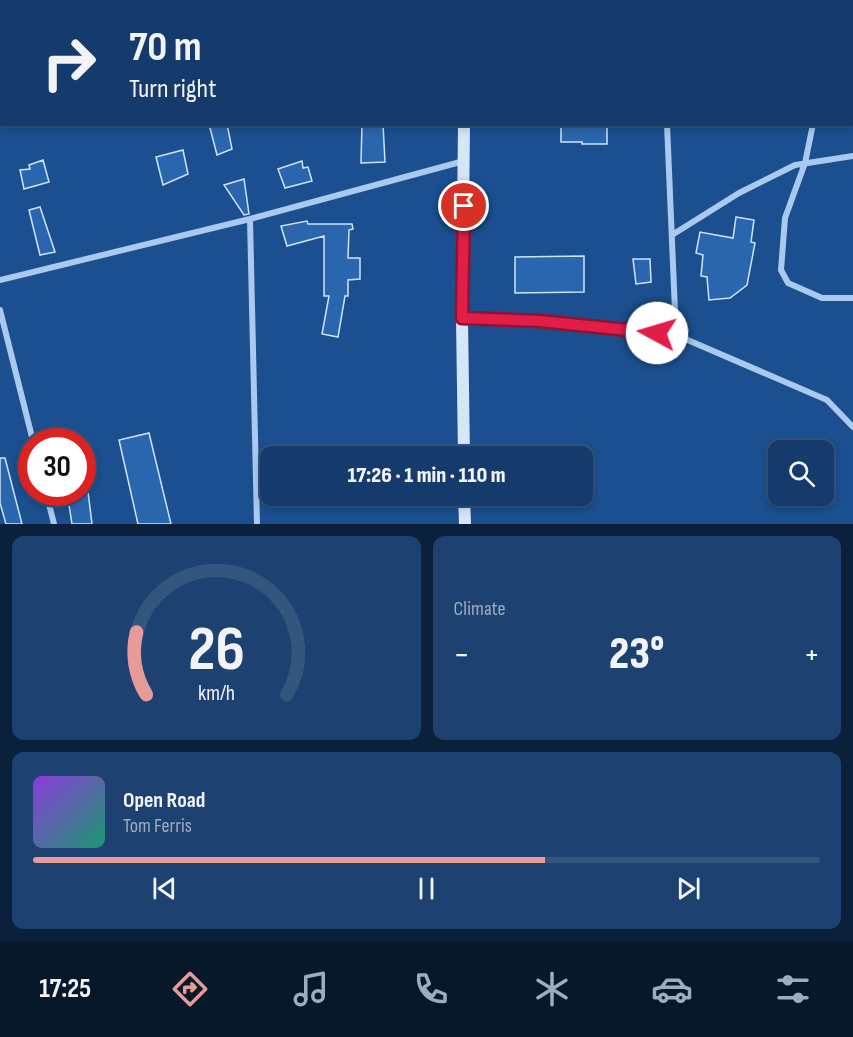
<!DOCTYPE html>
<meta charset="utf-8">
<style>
body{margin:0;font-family:"Sofia Sans Condensed",sans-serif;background:#1d4271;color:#f1f3f6;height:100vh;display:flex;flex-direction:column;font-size:22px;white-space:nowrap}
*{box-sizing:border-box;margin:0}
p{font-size:20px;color:#9dadc1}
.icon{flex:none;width:33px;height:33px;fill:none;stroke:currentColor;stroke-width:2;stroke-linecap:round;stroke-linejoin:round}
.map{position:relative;height:524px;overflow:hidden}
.sheet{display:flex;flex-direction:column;gap:12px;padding:12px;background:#0b203b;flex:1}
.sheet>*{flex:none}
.guide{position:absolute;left:0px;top:0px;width:854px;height:126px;box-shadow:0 3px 9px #0003,0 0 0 2px #33557e;background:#143b6b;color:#f1f3f6;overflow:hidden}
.tools{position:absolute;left:768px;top:440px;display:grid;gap:12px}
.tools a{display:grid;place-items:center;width:66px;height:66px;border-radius:12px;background:#143b6b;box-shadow:0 3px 9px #0003,0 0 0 2px #33557e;font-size:30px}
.speed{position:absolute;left:18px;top:428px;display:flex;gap:12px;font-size:30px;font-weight:700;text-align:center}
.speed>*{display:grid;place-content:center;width:78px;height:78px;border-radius:50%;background:#143b6b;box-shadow:0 3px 9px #0003,0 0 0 2px #33557e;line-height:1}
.speed .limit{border:9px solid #d22;background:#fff;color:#111}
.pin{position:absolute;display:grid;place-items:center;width:51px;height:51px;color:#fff;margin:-26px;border:3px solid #fff;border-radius:50%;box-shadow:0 2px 6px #0007}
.me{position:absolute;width:66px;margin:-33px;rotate:276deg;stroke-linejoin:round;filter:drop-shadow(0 0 4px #0008)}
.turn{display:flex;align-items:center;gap:21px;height:126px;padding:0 30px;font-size:27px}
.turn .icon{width:78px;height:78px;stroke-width:2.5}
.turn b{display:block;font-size:42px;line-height:51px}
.big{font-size:45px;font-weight:800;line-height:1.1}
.sheet .card{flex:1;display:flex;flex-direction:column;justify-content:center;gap:9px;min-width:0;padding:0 21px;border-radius:12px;background:#1d4271}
.sheet .dial{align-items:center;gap:0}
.dial svg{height:156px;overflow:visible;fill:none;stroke:#33557e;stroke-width:7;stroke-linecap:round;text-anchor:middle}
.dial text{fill:#f1f3f6;stroke:none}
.song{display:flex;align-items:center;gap:18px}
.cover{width:72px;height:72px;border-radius:9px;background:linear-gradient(135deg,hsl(270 70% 55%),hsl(160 70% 35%))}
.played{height:6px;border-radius:3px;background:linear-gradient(90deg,#e69b98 65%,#33557e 65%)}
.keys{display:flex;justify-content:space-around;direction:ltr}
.heat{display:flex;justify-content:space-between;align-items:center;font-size:33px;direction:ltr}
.sheet .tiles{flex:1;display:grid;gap:12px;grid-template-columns:1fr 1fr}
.card:last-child{grid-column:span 2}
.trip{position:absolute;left:260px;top:446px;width:333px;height:60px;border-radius:12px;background:#143b6b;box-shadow:0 3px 9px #0003,0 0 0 2px #33557e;font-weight:800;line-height:60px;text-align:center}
.tabs{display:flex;height:96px;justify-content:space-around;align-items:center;background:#08182b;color:#9dadc1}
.tabs .icon{width:42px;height:42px}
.tabs .on{color:#e69b98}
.tabs b{font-size:27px;color:#f1f3f6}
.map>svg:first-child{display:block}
.building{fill:#2a66ad;stroke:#cfe3fa;stroke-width:1.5}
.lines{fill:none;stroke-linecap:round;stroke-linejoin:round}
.street{stroke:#a9c9ee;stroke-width:6}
.secondary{stroke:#d6e6fa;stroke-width:12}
.route-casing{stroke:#92132f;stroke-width:15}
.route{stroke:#e11d48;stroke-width:10}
</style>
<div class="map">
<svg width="853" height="524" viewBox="0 0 853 524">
<rect width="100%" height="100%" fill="#1b4f8f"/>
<!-- building -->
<path class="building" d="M 209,124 L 227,124 L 232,149 L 217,155 Z
M 362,124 L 383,124 L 385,162 L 361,163 Z
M 561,124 L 607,124 L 607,144 L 582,144 L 582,142 L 561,142 Z
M 183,150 L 188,174 L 163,185 L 156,157 Z
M 43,160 L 49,182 L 24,189 L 20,170 L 30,169 L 29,165 Z
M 302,161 L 303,168 L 308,167 L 312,181 L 285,188 L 278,169 Z
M 244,179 L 249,214 L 244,215 L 224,185 Z
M 40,207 L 55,252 L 40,255 L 29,210 Z
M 736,217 L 754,220 L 751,242 L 755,243 L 747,285 L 730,298 L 709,300 L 707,277 L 701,276 L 703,255 L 696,253 L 700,232 L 733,238 Z
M 307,221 L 308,224 L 352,224 L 353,229 L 349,230 L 348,258 L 360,258 L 360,279 L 348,280 L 348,296 L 345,296 L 338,337 L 322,334 L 329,296 L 324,296 L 324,236 L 287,246 L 281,226 Z
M 584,256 L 584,292 L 515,293 L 515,257 Z
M 633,259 L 650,259 L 651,282 L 636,284 Z
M 149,433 L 171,524 L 138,524 L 119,440 Z
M 0,458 L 5,458 L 22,524 L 6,524 L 0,503 Z
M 67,492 L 88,492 L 92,524 L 72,524 Z"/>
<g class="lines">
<!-- street -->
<path class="street" d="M 99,0 L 100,2
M 610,0 L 616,2
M 295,2 L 299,0
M 662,2 L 662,0
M 852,50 L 853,50
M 0,101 L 2,101
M 667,124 L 676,335
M 813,124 L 805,163 L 785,218 L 781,270 L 788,283 L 822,298 L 853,298
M 250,219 L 257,524
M 672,235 L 739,193 L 795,165 L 853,156
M 0,280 L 250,219 L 464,161
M 0,310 L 33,441
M 462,319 L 540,321 L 676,335 L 827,400 L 853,427
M 46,492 L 54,524"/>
<!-- secondary -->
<path class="secondary" d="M 462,0 L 462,2
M 464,124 L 462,319 L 464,456
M 464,495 L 465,524"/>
</g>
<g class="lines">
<defs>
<path id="route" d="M 464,206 L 462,318 L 540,321 L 657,333"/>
</defs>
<!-- route casing -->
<use href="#route" class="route-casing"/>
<!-- route -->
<use href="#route" class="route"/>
</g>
</svg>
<div class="tools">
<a><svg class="icon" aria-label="search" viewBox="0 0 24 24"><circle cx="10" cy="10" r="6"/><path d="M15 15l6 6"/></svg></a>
</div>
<div class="speed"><div class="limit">30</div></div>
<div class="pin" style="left:464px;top:206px;background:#d93025"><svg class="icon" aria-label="arrive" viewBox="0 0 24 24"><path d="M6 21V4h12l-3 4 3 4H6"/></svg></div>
<svg class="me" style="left:657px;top:333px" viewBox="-20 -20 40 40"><circle r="19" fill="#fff"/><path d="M0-13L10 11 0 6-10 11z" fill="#e11d48"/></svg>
<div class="trip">17:26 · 1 min · 110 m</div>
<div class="guide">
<div class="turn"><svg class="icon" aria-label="right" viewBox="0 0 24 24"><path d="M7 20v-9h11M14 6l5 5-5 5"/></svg><div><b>70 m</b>Turn right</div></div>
</div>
</div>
<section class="sheet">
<div class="tiles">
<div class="card dial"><svg viewBox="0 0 100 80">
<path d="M14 69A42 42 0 1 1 86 69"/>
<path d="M14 69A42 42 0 0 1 9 37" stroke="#e69b98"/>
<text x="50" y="56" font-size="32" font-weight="700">26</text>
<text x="50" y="72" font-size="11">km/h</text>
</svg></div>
<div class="card"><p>Climate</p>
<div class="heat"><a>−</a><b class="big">23°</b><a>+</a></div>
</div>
<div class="card">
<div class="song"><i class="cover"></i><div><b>Open Road</b><p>Tom Ferris</p></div></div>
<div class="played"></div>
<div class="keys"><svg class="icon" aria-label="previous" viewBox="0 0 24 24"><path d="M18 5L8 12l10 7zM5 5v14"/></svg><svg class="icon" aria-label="pause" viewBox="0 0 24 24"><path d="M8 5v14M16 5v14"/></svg><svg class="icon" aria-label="next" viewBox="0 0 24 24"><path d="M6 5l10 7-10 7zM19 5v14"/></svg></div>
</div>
</div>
</section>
<nav class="tabs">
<b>17:25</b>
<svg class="icon on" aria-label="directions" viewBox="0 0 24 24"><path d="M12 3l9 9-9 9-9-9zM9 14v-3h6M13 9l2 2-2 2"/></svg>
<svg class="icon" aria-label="music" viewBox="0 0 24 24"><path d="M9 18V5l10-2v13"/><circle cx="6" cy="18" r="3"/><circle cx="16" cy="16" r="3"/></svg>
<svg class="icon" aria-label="phone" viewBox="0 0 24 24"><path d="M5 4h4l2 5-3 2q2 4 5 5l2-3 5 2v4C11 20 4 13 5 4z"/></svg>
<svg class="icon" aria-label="climate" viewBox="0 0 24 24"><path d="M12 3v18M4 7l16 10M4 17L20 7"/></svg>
<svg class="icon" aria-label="car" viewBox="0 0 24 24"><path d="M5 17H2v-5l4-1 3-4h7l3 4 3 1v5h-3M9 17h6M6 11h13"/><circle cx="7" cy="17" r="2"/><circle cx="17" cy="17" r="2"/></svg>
<svg class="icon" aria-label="filters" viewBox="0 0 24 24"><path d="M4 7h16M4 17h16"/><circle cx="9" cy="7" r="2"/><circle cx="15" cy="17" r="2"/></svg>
</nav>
